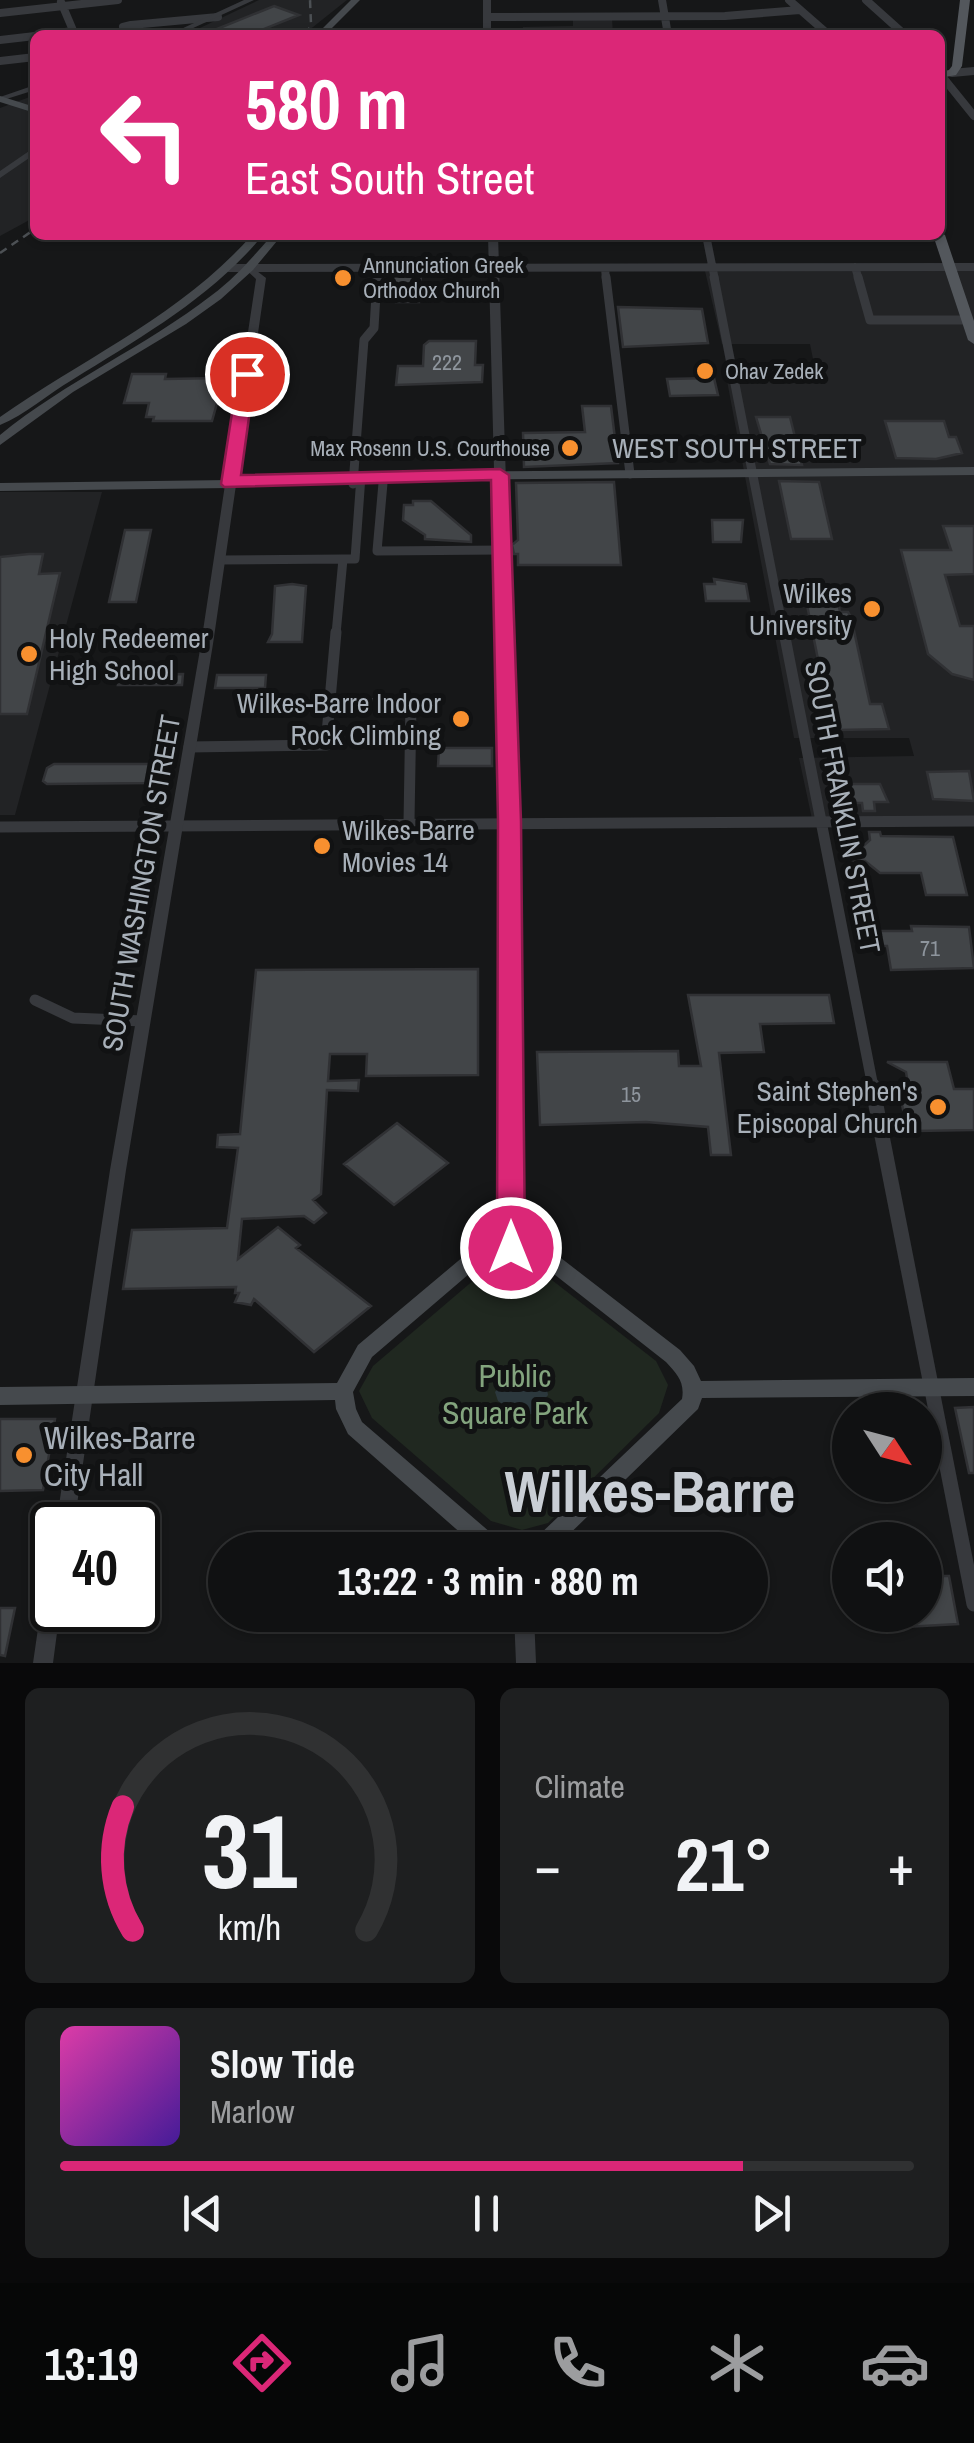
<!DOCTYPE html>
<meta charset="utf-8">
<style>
body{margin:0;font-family:"Archivo Narrow",sans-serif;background:#1e1f20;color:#f1f3f6;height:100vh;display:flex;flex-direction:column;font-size:38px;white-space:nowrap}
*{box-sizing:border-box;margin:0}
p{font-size:32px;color:#9c9d9f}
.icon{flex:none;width:55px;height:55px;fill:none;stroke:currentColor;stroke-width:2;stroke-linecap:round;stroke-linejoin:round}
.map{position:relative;height:1663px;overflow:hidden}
.side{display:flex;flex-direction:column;gap:25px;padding:25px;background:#09090a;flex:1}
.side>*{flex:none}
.top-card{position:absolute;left:30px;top:30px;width:915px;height:210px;border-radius:15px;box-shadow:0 2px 8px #0004,0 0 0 2px #303132;background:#db2777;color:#fff;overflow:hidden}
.needle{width:65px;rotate:126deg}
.fabs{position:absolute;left:832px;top:1392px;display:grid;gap:20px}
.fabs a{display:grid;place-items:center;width:110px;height:110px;border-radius:50%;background:#101112;box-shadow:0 2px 8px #0004,0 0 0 2px #303132;font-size:50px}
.speed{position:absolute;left:30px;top:1502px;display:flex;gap:20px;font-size:50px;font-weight:700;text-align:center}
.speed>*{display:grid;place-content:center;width:130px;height:130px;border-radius:50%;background:#101112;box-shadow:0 2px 8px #0004,0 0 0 2px #303132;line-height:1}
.speed .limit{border:5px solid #111;border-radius:15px;background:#fff;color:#111}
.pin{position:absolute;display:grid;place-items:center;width:85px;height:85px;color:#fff;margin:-42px;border:5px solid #fff;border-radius:50%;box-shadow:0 2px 10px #0007}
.me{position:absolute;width:110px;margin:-55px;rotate:0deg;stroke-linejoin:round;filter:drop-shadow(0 0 8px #0008)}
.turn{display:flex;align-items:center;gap:35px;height:210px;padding:0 50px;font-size:45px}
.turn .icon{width:130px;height:130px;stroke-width:2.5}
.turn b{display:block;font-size:70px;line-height:85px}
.big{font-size:75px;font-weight:800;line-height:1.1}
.side .tile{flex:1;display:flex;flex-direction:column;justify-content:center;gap:15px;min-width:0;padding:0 35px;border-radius:15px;background:#1e1f20}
.side .dial{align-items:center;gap:0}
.dial svg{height:260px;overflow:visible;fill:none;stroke:#303132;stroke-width:7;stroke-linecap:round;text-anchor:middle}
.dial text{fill:#f1f3f6;stroke:none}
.song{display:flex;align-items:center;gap:30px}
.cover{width:120px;height:120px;border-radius:15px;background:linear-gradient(135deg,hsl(320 70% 55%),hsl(260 70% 35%))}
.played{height:10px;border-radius:5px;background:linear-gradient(90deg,#db2777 80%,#303132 80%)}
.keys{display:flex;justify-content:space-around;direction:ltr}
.heat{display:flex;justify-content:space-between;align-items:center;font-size:55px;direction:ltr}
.side .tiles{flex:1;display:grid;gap:25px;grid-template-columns:1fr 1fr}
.tile:last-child{grid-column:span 2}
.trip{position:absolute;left:208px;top:1532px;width:560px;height:100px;border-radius:50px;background:#101112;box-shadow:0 2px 8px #0004,0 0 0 2px #303132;font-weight:800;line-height:100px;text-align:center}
.dock{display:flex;height:160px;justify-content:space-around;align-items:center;background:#060707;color:#9c9d9f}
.dock .icon{width:70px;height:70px}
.dock .selected{color:#db2777}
.dock b{font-size:45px;color:#f1f3f6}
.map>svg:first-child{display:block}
.built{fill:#222325}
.green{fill:#202820}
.water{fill:#2c383d}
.building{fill:#424548;stroke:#303134;stroke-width:2.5}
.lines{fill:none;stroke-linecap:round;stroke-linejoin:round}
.minor-far3{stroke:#37393d;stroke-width:8}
.minor-far2{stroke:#37393d;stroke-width:9}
.minor-far1{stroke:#37393d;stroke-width:11}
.minor{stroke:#37393d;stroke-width:15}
.tertiary{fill:#37393d;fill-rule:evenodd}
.secondary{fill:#45494d;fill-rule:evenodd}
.primary{fill:#53575c;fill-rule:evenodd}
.rail{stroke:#4c5054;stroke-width:2.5;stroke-dasharray:8 6;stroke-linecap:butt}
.route{fill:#db2777;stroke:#8e194d;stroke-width:2.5}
.poi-dot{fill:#f8902f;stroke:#111213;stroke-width:4}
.labels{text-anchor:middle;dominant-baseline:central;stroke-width:10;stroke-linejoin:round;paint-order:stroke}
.far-poi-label{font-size:22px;fill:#a8b0b9;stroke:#111213;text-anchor:start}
.number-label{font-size:22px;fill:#8e959d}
.street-label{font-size:28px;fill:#a8b0b9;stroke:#111213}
.poi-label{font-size:28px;fill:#a8b0b9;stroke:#111213;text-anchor:end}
.near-park-label{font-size:32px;fill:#83a47e;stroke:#111213}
.near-poi-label{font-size:32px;fill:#a8b0b9;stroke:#111213;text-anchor:start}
.near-town-label{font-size:58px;font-weight:bold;fill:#c9ced5;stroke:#111213}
</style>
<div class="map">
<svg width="974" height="1663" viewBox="0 0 974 1663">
<rect width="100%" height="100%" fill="#161718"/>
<!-- built -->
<path class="built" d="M 259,0 L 347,0 L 303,35 L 185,35 Z
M 612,18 L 613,35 L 498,35 L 497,30 L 523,30 L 523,27 L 573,26 L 573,19 Z
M 35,95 L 35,217 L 0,236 L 0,108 Z
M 974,270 L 974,820 L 812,819 L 799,758 L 914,756 L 909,738 L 794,738 L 725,370 L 815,369 L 810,344 L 722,344 L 705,271 Z
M 0,492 L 102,492 L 15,815 L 0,815 Z"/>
<!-- green -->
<path class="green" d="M 510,1264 L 539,1270 L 656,1361 L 668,1385 L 659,1413 L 548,1523 L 522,1530 L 491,1521 L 372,1418 L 359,1391 L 373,1366 L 482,1273 Z"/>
<!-- water -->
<path class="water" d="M 524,1370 L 546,1385 L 548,1395 L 532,1414 L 519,1416 L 498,1401 L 495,1392 L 512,1373 Z"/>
<!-- building -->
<path class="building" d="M 274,6 L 299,15 L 249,35 L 202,35 Z
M 385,275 L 421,275 L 419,302 L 396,302 L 397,293 L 384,293 Z
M 618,307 L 702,309 L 708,343 L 623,347 Z
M 429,341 L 476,341 L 475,365 L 483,365 L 482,382 L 396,385 L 398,366 L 423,366 L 424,345 Z
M 132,374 L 166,374 L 165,379 L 224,378 L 212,421 L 153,421 L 154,417 L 146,417 L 149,403 L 124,403 Z
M 714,378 L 718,395 L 670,396 L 667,379 Z
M 582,406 L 611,406 L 618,463 L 524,467 L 523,433 L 585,432 Z
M 756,417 L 790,417 L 802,465 L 770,464 Z
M 885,421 L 944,421 L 949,437 L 956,437 L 962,453 L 936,459 L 896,458 Z
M 779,481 L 819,482 L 832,539 L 791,539 Z
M 614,482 L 621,565 L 518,565 L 518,554 L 514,554 L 512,545 L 518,540 L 516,483 Z
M 413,501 L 431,501 L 471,535 L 471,542 L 425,539 L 425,535 L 403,520 L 404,505 L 413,505 Z
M 712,520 L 743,520 L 741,542 L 713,542 Z
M 943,526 L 974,526 L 974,574 L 945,575 L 960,626 L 974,626 L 974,680 L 952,674 L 928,654 L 901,550 L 951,550 Z
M 125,530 L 151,530 L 136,602 L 109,602 Z
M 29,554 L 43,554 L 39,574 L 60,573 L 27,714 L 0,714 L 0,557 Z
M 714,579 L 746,584 L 749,601 L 706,601 L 704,584 L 715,584 Z
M 292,584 L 306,586 L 302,642 L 268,642 L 272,634 L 275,586 Z
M 808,590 L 836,591 L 840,612 L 848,612 L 851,617 L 870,704 L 882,704 L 889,729 L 839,730 L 830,689 L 824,689 L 807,605 L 805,591 Z
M 183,674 L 182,685 L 118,685 L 121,675 Z
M 217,675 L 266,675 L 265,688 L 215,688 Z
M 439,748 L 492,748 L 492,766 L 438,766 Z
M 54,764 L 153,764 L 153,775 L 151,783 L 47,784 L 43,781 L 47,768 Z
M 969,771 L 974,801 L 933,799 L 927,772 Z
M 839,784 L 880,784 L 888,802 L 874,802 L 875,811 L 863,811 L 862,803 L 843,803 L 841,795 L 834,790 Z
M 869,832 L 880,832 L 881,836 L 953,837 L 967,895 L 926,895 L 921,873 L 880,873 L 865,861 L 851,861 L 849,848 L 861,848 L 870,840 Z
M 911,926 L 969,927 L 974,968 L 891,970 L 887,946 L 877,946 L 875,931 L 912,931 Z
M 478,969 L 478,1075 L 366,1076 L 367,1054 L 330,1054 L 328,1081 L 359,1080 L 358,1091 L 327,1090 L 321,1194 L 313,1200 L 326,1213 L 314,1223 L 304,1216 L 242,1219 L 238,1259 L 278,1227 L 300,1245 L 296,1248 L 371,1306 L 314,1352 L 254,1299 L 251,1305 L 235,1302 L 239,1293 L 235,1293 L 236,1287 L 123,1289 L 132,1230 L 227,1228 L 238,1148 L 217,1147 L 218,1135 L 240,1134 L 256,970 Z
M 688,995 L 829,995 L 834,1023 L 760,1024 L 764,1052 L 719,1053 L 731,1155 L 711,1155 L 708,1127 L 646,1122 L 540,1125 L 537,1052 L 678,1051 L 679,1066 L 701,1066 Z
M 887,1062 L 947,1062 L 954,1089 L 974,1089 L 974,1130 L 916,1131 L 913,1119 L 905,1119 L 900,1095 L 910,1095 L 906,1072 Z
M 397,1123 L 448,1163 L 394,1205 L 344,1164 Z
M 974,1407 L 974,1473 L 969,1473 L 955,1408 Z
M 0,1419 L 55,1419 L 43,1490 L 0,1491 Z
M 925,1576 L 949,1576 L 958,1624 L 905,1627 L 902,1615 L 925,1615 Z
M 0,1608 L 15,1608 L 5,1656 L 0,1655 Z"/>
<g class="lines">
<!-- minor-far3 -->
<path class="minor-far3" d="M 662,0 L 668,35
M 789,0 L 829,35
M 866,0 L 905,35
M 61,2 L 75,35
M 0,13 L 118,0
M 487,17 L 725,16 L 800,10
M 41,35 L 73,31
M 125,35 L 123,27 L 131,25 L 218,17
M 0,40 L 35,36
M 0,61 L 35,57
M 952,73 L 974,71
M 941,75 L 974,116
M 706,235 L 715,280
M 855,267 L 859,280
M 229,268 L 974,267
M 605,268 L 606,280
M 377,280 L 378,267"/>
<!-- minor-far2 -->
<path class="minor-far2" d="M 606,277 L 630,474
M 714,277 L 784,634
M 858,277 L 870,320 L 967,320
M 383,483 L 377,551 L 502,550
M 353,484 L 364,340 L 374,328 L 377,277
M 220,560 L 343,559
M 336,634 L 343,559 L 355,559 L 361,476"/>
<!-- minor-far1 -->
<path class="minor-far1" d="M 784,632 L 873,1087
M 331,703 L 411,704 L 409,822
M 189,747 L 326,745 L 336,632
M 0,827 L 974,821
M 35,1000 L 73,1018 L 143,1021"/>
<!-- minor -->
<path class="minor" d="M 872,1085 L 974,1604"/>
<!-- tertiary -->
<path class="tertiary" d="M 244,0 L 254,0 L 178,35 L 168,35 Z
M 483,0 L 491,0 L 491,35 L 483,35 Z
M 35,85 L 35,90 L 0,101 L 0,97 Z
M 35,147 L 35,154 L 0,178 L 0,171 Z
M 488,235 L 498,235 L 517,821 L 519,1247 L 517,1252 L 511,1254 L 505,1252 L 503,1247 L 503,821 Z
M 248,264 L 266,278 L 213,644 L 126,1170 L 74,1525 L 56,1525 L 110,1170 L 201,644 L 256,279 L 243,267 Z
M 52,1592 L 52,1610 L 60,1610 L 53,1663 L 33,1663 L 42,1601 L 45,1594 Z
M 514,1615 L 534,1615 L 536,1663 L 516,1663 Z"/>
<!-- secondary -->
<path class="secondary" d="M 351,0 L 360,0 L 325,35 L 316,35 Z
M 0,96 L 35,107 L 35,113 L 0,102 Z
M 252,235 L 263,235 C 211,298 141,337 72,380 C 48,394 25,415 0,425 L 0,417 C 87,356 180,316 252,235 Z
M 272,235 L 282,235 L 253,270 L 221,299 L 186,324 L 73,392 L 0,445 L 0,435 C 66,381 145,347 212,295 C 235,278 253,257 272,235 Z
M 974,467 L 974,475 L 324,481 L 249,483 L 230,488 L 0,491 L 0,483 L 230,480 L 248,475 L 324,473 Z
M 511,1239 L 548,1248 L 680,1350 L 694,1366 L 701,1381 L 974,1378 L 974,1396 L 702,1398 L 698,1409 L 553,1550 L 518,1550 L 521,1543 L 537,1537 L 682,1399 C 685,1382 677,1374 666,1362 L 536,1260 L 511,1255 L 483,1262 L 372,1357 L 353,1392 L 356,1409 L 362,1422 L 498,1539 L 513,1543 L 516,1550 L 480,1550 L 348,1434 L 336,1409 L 335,1400 L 0,1405 L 0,1387 L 337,1383 L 358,1345 L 470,1251 Z"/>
<!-- primary -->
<path class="primary" d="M 960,0 L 970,0 L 962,66 L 956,75 L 940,78 L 940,72 L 949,70 L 952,66 Z
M 940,232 L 945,235 L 974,321 L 974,344 L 968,340 L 933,235 L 940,235 Z"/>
<!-- rail -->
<path class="rail" d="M 306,35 L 311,24 L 310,0
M 0,253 L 35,229"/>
</g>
<!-- route -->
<path class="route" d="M 247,369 L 255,374 L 241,475 L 500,469 L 509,475 L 521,821 L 525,1248 L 521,1256 L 511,1259 L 501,1256 L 497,1248 L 498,821 L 491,480 L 224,487 L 221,484 L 238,374 Z"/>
<!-- markers -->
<g class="poi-dot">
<circle cx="343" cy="278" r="10"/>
<circle cx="705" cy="371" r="10"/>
<circle cx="570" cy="448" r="10"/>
<circle cx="872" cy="609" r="10"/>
<circle cx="29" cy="654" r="10"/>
<circle cx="461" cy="719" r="10"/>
<circle cx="322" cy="846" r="10"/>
<circle cx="938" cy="1107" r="10"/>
<circle cx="24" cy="1455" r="10"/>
</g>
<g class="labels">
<!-- far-poi labels -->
<g class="far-poi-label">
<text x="363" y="265">Annunciation Greek<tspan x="363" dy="25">Orthodox Church</tspan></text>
<text x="725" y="371">Ohav Zedek</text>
<text x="550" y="448" text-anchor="end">Max Rosenn U.S. Courthouse</text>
</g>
<!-- number labels -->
<g class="number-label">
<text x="447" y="362">222</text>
<text x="930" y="948">71</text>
<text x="631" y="1094">15</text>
</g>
<!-- street labels -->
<g class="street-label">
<text x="737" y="448">WEST SOUTH STREET</text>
<text transform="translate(843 807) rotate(79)">SOUTH FRANKLIN STREET</text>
<text transform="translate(141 883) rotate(-80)">SOUTH WASHINGTON STREET</text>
</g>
<!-- poi labels -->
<g class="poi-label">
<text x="852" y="593">Wilkes<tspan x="852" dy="32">University</tspan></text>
<text x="49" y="638" text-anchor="start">Holy Redeemer<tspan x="49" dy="32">High School</tspan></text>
<text x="441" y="703">Wilkes-Barre Indoor<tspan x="441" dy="32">Rock Climbing</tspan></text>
<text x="342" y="830" text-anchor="start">Wilkes-Barre<tspan x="342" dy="32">Movies 14</tspan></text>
<text x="918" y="1091">Saint Stephen's<tspan x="918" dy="32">Episcopal Church</tspan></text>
</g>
<!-- near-park labels -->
<g class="near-park-label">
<text x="515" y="1375">Public<tspan x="515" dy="37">Square Park</tspan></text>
</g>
<!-- near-poi labels -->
<g class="near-poi-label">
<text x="44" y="1437">Wilkes-Barre<tspan x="44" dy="37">City Hall</tspan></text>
</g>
<!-- near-town labels -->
<g class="near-town-label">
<text x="650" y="1491">Wilkes-Barre</text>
</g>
</g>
</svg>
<div class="fabs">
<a><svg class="needle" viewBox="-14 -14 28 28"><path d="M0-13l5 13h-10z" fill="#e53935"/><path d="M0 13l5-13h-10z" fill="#9c9d9f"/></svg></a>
<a><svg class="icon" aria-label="sound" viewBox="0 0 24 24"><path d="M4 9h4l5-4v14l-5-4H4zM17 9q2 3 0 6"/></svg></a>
</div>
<div class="speed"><div class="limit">40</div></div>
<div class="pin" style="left:247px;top:374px;background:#d93025"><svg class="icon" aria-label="arrive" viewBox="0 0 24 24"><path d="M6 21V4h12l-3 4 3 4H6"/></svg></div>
<svg class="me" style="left:511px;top:1248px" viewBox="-20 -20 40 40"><circle r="17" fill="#db2777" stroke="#fff" stroke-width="3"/><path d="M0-11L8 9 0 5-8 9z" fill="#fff"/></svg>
<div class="trip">13:22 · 3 min · 880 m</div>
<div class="top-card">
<div class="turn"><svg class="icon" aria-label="left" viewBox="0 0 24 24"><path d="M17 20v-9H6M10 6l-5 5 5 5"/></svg><div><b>580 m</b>East South Street</div></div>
</div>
</div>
<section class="side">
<div class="tiles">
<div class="tile dial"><svg viewBox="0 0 100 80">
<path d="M14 69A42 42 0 1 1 86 69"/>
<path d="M14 69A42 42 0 0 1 11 31" stroke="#db2777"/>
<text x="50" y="56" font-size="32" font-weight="700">31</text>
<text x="50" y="72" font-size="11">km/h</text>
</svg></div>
<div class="tile"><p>Climate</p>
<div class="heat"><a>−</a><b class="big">21°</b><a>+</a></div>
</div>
<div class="tile">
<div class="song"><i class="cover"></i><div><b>Slow Tide</b><p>Marlow</p></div></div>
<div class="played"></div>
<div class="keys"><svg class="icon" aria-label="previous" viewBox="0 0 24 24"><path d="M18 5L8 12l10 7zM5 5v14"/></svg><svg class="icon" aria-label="pause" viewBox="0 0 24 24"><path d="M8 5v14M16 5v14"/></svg><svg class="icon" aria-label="next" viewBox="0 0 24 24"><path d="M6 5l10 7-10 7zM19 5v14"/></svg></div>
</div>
</div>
</section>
<nav class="dock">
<b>13:19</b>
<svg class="icon selected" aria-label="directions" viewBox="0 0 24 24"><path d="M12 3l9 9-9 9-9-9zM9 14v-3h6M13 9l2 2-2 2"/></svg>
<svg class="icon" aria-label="music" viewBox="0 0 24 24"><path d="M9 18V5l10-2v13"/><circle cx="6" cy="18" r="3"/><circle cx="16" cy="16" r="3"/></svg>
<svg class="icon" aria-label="phone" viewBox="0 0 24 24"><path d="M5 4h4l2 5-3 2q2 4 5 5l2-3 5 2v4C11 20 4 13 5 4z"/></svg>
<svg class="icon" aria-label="climate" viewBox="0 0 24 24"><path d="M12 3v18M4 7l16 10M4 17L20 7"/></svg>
<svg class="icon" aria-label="car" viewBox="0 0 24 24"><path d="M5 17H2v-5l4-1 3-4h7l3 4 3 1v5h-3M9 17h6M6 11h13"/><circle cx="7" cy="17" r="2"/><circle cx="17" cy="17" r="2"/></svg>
</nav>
